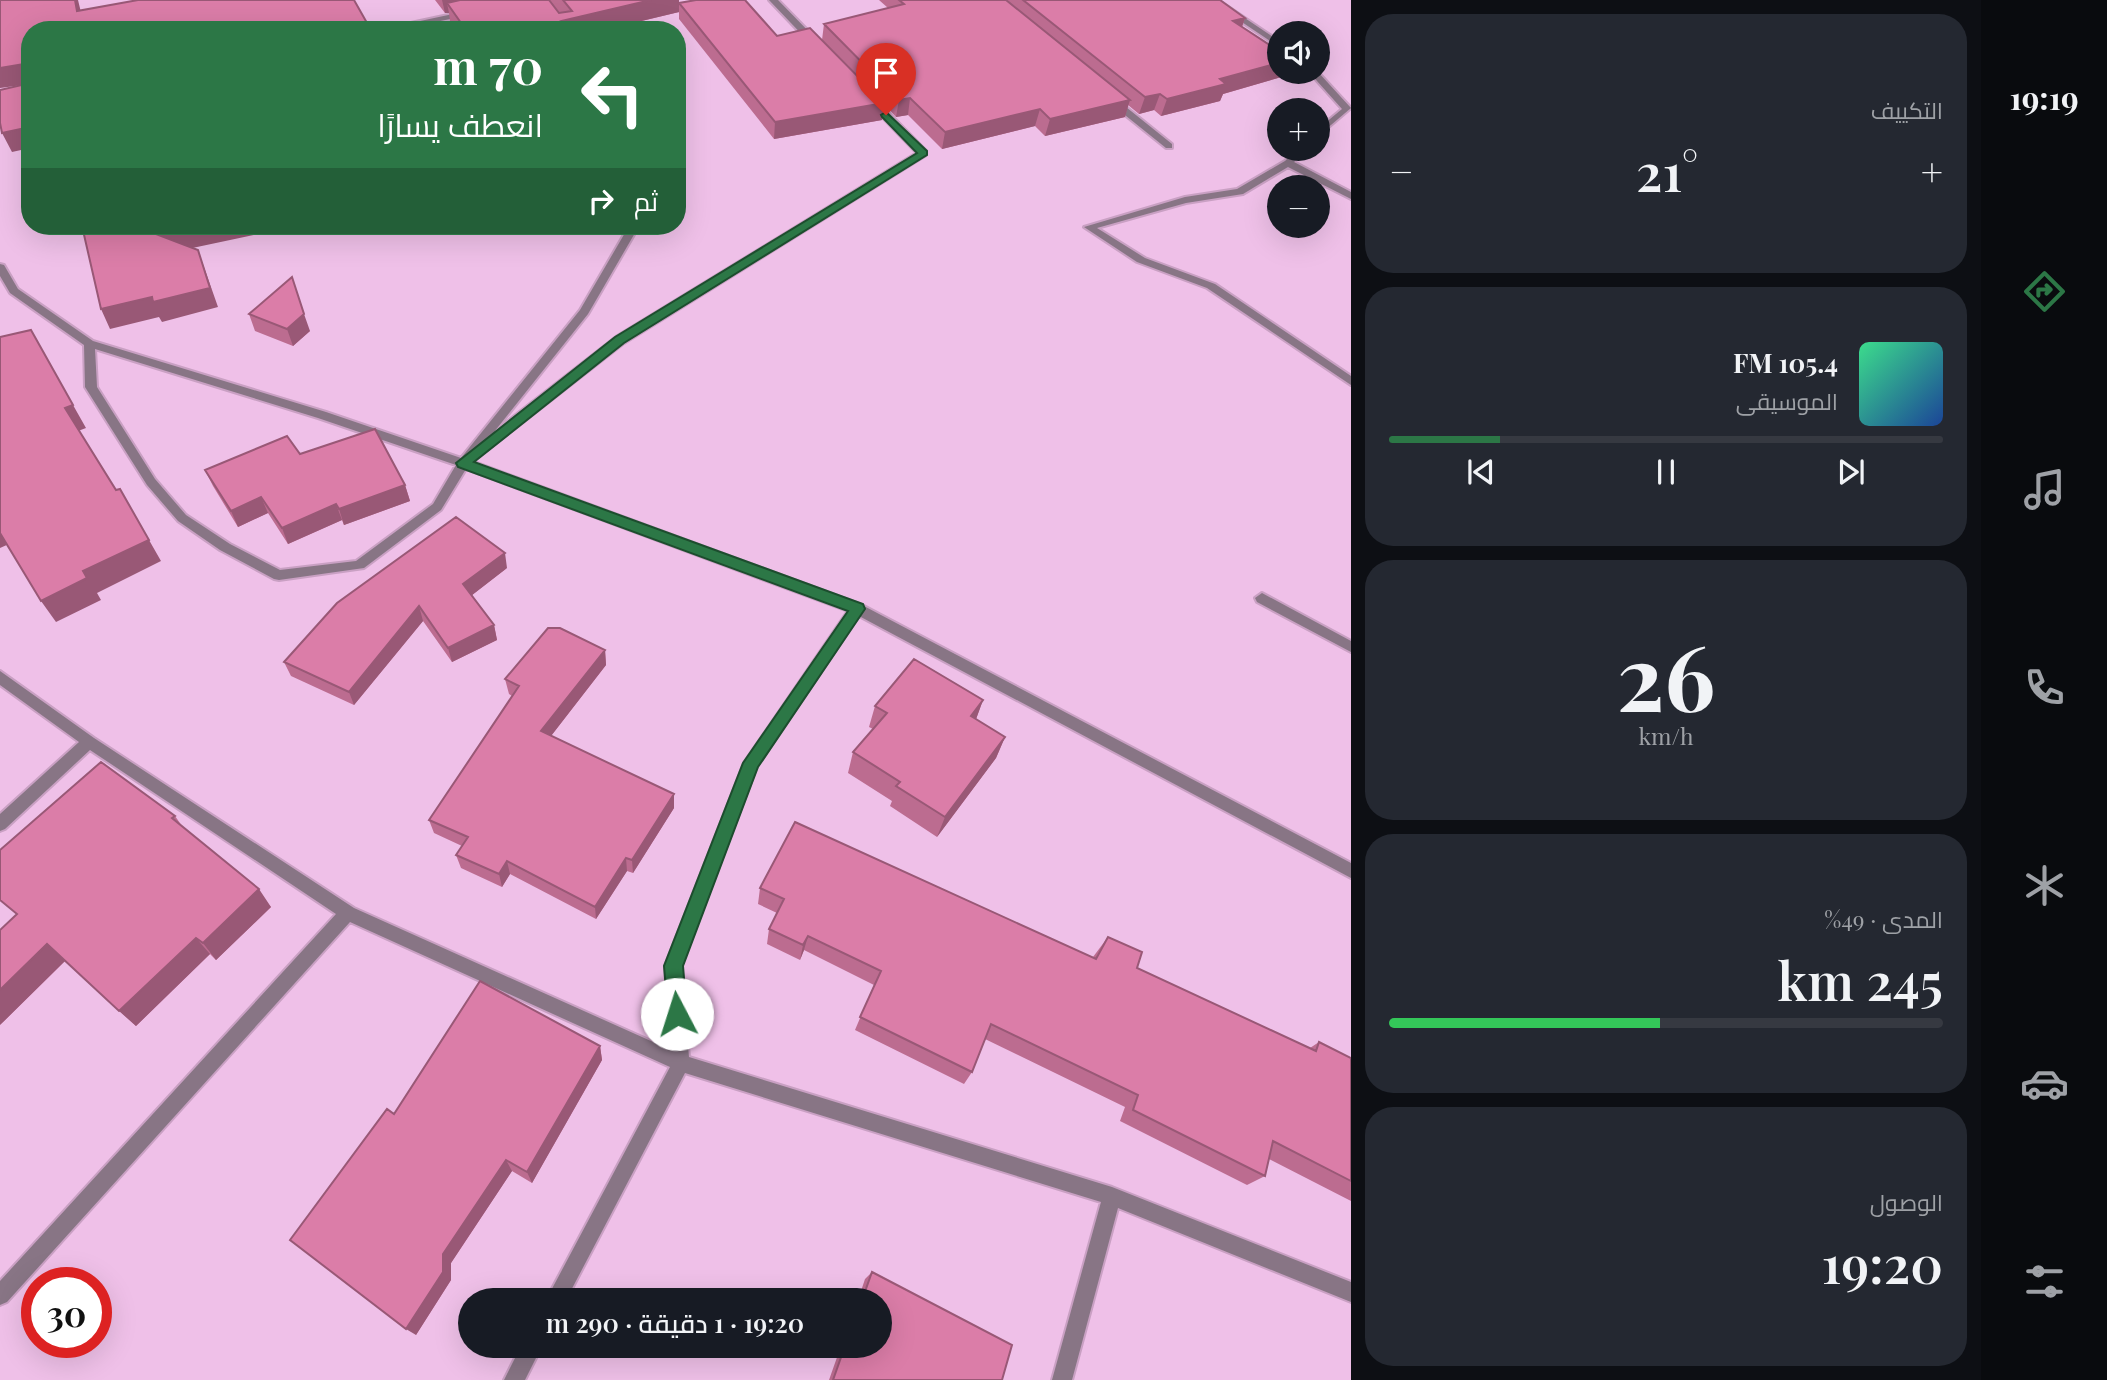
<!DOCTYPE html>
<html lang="ar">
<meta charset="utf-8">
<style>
body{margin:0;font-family:"Playfair Display",Cairo,serif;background:#242831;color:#f1f3f6;direction:rtl;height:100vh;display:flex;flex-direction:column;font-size:26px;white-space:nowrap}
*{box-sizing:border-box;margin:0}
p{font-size:23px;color:#9ea1a6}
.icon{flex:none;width:38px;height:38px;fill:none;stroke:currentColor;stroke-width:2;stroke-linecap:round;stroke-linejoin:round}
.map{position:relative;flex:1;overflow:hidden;direction:ltr}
.sheet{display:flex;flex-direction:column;gap:14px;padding:14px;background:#0d0f14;width:630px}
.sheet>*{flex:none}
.guide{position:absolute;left:21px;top:21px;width:665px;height:214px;border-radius:28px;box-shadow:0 7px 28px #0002;direction:rtl;background:#2c7746;color:#fff;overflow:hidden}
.fabs{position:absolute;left:1267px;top:21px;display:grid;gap:14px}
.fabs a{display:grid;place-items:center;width:63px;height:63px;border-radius:50%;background:#171b24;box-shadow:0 7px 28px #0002;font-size:35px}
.speed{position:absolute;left:21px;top:1267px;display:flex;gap:14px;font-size:35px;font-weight:700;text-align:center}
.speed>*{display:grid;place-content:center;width:91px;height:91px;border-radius:50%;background:#171b24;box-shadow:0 7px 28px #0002;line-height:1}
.speed .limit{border:10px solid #d22;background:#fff;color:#111}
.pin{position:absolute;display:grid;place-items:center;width:60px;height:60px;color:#fff;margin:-72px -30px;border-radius:50% 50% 50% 0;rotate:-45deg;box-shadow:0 0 7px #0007}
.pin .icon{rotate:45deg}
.me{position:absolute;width:77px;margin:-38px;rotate:355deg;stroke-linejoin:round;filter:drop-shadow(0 0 5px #0008)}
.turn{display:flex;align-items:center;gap:24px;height:147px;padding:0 28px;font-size:32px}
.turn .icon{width:91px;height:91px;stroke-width:2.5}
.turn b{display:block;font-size:49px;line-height:60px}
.then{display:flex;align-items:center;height:66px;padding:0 28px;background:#0003;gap:14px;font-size:26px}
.big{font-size:52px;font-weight:600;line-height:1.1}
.sheet .widget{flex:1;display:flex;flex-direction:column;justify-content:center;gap:10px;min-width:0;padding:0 24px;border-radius:28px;background:#242831}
.sheet .dial{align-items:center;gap:0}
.dial b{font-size:91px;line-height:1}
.song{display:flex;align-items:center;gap:21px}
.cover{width:84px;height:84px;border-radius:10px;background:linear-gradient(135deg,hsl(150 70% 55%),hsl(220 70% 35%))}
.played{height:7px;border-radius:4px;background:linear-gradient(90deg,#2c7746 20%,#363941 20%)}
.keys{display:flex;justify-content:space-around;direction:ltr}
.heat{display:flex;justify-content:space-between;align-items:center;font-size:38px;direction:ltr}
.charge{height:10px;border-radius:5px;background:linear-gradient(90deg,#34c759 49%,#363941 0)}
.trip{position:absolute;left:458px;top:1288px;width:434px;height:70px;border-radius:35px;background:#171b24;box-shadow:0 7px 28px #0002;font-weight:600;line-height:70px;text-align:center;direction:rtl}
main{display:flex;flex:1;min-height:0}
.tabs{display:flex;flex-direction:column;width:126px;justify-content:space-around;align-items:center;background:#090b0e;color:#9ea1a6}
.tabs .icon{width:49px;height:49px}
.tabs .current{color:#2c7746}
.tabs b{font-size:32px;color:#f1f3f6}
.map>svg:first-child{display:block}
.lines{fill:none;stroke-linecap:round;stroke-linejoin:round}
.street-casing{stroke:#c9a0c3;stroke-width:4}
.street{fill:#887585;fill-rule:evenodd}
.wall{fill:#bc6c90}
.shaded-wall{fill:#995876}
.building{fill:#db7da8;stroke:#995876;stroke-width:2}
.route{fill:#2c7746;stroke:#1d4d2e;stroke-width:2}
</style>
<main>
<nav class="tabs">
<b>19:19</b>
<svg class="icon current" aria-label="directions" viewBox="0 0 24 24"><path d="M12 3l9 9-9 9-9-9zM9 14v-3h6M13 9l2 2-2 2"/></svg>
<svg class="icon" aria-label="music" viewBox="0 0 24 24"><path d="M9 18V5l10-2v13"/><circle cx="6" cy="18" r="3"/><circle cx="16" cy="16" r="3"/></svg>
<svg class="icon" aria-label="phone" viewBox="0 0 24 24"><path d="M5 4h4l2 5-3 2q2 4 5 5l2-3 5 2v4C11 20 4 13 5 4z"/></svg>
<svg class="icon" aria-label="climate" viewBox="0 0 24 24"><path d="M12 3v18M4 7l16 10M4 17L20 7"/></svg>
<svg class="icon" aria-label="car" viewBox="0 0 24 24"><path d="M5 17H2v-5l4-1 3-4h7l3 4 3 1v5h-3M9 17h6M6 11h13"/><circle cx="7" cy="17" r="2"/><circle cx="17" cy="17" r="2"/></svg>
<svg class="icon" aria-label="filters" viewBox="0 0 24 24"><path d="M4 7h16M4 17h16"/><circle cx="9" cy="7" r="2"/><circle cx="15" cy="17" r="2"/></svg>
</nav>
<section class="sheet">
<div class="widget"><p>التكييف</p>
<div class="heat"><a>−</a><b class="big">21°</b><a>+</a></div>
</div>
<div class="widget">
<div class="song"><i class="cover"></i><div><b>105.4 FM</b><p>الموسيقى</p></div></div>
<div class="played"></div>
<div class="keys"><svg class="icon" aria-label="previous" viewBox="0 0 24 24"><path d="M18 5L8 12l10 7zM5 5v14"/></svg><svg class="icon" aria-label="pause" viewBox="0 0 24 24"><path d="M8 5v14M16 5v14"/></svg><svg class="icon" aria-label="next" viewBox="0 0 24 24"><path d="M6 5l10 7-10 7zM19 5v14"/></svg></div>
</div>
<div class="widget dial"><b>26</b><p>km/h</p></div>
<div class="widget"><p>المدى · 49%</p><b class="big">245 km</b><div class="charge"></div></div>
<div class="widget"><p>الوصول</p><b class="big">19:20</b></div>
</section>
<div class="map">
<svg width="1351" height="1380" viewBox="0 0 1351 1380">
<rect width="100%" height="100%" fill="#efc0e8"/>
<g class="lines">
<defs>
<path id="street" d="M 769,0 L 778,0 L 817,40 L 817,44 L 811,44 Z
M 1209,0 L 1218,0 L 1279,41 L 1279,47 Z
M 467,11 L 471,13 L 470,15 L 396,30 L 378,30 Z
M 1309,72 L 1318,72 L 1351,108 L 1318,136 L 1318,129 L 1342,109 Z
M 867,97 L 873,97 L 926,151 L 926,155 L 624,343 L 487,450 L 480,450 L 471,461 L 862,605 L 1351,863 L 1351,878 L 859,616 L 757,766 L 681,966 L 689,1057 L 1112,1187 L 1351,1282 L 1351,1302 L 1118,1208 L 1072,1380 L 1052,1380 L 1101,1202 L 685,1073 L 566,1300 L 546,1300 L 670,1067 L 350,922 L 7,1302 L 0,1305 L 0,1281 L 336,914 L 90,750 L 5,829 L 0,831 L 0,814 L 79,742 L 0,685 L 0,671 L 94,738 L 354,908 L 671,1050 L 665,966 L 744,763 L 848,611 L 466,469 L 441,510 L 364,568 L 279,580 L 274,579 L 220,550 L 178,521 L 147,485 L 85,387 L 84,345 L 10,293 L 0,276 L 0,264 L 4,265 L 18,289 L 93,341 L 326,412 L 461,458 L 580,310 L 629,226 L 639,226 L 588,314 L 494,432 L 616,337 L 917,153 L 867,101 ZM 95,349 L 318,418 L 456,465 L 433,504 L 356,561 L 280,570 L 230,544 L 186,515 L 155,479 L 97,387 Z
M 1110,99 L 1116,99 L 1172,144 L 1172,148 L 1166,148 L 1110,103 Z
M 1297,149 L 1307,149 L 1294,162 L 1351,192 L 1351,199 L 1288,167 L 1243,194 L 1186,203 L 1097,228 L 1145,258 L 1215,284 L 1351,376 L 1351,385 L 1207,288 L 1137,262 L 1084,227 L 1185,197 L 1237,189 L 1285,161 Z
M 1262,593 L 1351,641 L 1351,652 L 1257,602 L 1255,598 Z
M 521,1346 L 542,1346 L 525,1380 L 504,1380 Z"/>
</defs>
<!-- street casing -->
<use href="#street" class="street-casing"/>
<!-- street -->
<use href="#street" class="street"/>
</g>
<!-- wall -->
<path class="wall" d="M 435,0 L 679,0 L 679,12 L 604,30 L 456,30 L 450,21 L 449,13 L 445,13 Z
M 879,0 L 1220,0 L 1245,18 L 1242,27 L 1279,72 L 1287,72 L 1285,76 L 1223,94 L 1220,101 L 1161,116 L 1154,110 L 1139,114 L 1128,105 L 1125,117 L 1045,136 L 1035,126 L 942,149 L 908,115 L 896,117 L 884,104 L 882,120 L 774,139 L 679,19 L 679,3 L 777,36 L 822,40 L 824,24 L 888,8 Z
M 249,314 L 310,331 L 293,346 L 255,331 Z
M 300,454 L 405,485 L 410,501 L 344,525 L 342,520 L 288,544 L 268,513 L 238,527 L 213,486 L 205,470 Z
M 507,568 L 472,595 L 494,625 L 497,640 L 452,662 L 423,621 L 354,705 L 291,676 L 284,662 Z
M 605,650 L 606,665 L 551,736 L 674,794 L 674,808 L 633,873 L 627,871 L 596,919 L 510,874 L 502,887 L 461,868 L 456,855 L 462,846 L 434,833 L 429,820 L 512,696 L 509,694 L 505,679 Z
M 983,700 L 976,719 L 1005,737 L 996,758 L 937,837 L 890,806 L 892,801 L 848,773 L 853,752 L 873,729 L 869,727 L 875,706 Z
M 175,816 L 182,826 L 271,907 L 216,960 L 210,954 L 136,1026 L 65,961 L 0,1025 Z
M 760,888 L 1093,957 L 1108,937 L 1137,968 L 1310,1048 L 1319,1042 L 1351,1058 L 1351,1201 L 1269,1159 L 1265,1176 L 1247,1185 L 1120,1121 L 1125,1107 L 985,1039 L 972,1072 L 964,1084 L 855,1030 L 874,985 L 804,950 L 800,960 L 767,944 L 769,929 L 777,913 L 758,904 Z
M 600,1046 L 602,1060 L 532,1183 L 512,1171 L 451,1263 L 451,1280 L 416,1335 L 394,1114 Z
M 872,1272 L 1002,1380 L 829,1380 L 841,1346 L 880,1346 L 880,1300 L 858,1300 L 865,1279 Z"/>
<!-- shaded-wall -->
<path class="shaded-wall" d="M 75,0 L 78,0 L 85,29 L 77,11 Z
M 442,0 L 509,0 L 447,3 L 449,13 L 445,13 Z
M 651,0 L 679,0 L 679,12 L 604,30 L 561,30 L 561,21 Z
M 1245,18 L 1239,35 L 1233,21 Z
M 30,63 L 30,84 L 0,88 L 0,68 Z
M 1279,63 L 1279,72 L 1287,72 L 1285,76 L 1223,94 L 1220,101 L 1161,116 L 1167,99 L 1220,79 Z
M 1160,94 L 1154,110 L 1139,114 L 1145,97 Z
M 910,98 L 908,115 L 896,117 L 899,100 Z
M 1130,100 L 1125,117 L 1045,136 L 1050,119 Z
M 884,103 L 882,120 L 774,139 L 775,122 Z
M 1040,109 L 1035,126 L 942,149 L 945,132 Z
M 30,127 L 30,148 L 12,152 L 2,133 Z
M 197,226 L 276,226 L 277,230 L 164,254 L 156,234 Z
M 198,250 L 218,307 L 162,322 L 159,317 L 110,329 L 101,309 Z
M 304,314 L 310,331 L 293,346 L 287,329 Z
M 73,405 L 86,428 L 78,431 L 65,408 Z
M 405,485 L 410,501 L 344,525 L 339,509 Z
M 261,497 L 268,513 L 238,527 L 231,511 Z
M 336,504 L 342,520 L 288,544 L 282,528 Z
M 0,532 L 9,544 L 0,548 Z
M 149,540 L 161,561 L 97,593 L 101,600 L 56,622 L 41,601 L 83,571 Z
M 505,553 L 507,568 L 467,599 L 463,584 Z
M 419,606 L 423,621 L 354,705 L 349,692 Z
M 494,625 L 497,640 L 452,662 L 448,648 Z
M 605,650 L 606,665 L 544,745 L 541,731 Z
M 983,700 L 975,722 L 971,716 Z
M 1005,737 L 996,758 L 937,837 L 945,817 Z
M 674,794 L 674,808 L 633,873 L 632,860 Z
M 626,858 L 627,871 L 596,919 L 595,907 Z
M 507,861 L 510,874 L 502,887 L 499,874 Z
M 259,889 L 271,907 L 216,960 L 203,943 Z
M 808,936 L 804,950 L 800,960 L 803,945 Z
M 196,938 L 210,954 L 136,1026 L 119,1011 Z
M 47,944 L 66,960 L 0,1025 L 0,990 Z
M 600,1046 L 602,1060 L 532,1183 L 527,1172 Z
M 506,1160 L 512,1171 L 451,1263 L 451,1280 L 416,1335 L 406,1329 L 443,1254 Z"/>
<!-- building -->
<path class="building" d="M 0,0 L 75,0 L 77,11 L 138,0 L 354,0 L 371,30 L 30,30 L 30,63 L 0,68 Z
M 460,0 L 549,0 L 559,13 L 572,11 L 563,0 L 651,0 L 561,21 L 568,30 L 466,30 L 447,3 Z
M 696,0 L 745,0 L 777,36 L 810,28 L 884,103 L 775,122 L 679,3 Z
M 899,0 L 1006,0 L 1130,100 L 1050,119 L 1040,109 L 945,132 L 910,98 L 899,100 L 824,24 L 904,4 Z
M 1023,0 L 1220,0 L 1245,18 L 1233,21 L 1279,51 L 1279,63 L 1220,79 L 1226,84 L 1167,99 L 1160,94 L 1145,97 Z
M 30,74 L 30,127 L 2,133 L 0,123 L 0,90 L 22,85 L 24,77 Z
M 82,226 L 197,226 L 156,234 L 198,250 L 210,288 L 153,302 L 152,297 L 101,309 Z
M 292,277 L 304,314 L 287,329 L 249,314 Z
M 31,330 L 73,405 L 65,408 L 116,490 L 120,489 L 149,540 L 83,571 L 87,578 L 41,601 L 0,533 L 0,337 Z
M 375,429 L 405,485 L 339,509 L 336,504 L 282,528 L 261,497 L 231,511 L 205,470 L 287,436 L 300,454 Z
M 456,517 L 505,553 L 463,584 L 494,625 L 448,648 L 419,606 L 349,692 L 284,662 L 337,603 Z
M 548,628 L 560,628 L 605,650 L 541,731 L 674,794 L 632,860 L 626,858 L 595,907 L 507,861 L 499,874 L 456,855 L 468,837 L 429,820 L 519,686 L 505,679 Z
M 914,659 L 983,700 L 971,716 L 1005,737 L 945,817 L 896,786 L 900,782 L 853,752 L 887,713 L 875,706 Z
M 101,762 L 175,816 L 172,818 L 259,889 L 203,943 L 196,938 L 119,1011 L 47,944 L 0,990 L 0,930 L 17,914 L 0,900 L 0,850 Z
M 795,822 L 1096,959 L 1108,937 L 1142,952 L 1137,968 L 1316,1051 L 1319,1042 L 1351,1058 L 1351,1181 L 1273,1141 L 1265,1176 L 1133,1110 L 1138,1095 L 991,1024 L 972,1072 L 860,1017 L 881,971 L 808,936 L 803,945 L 769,929 L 784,899 L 760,888 Z
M 480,981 L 600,1046 L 527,1172 L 506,1160 L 443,1254 L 443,1272 L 406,1329 L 290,1240 L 387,1109 L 394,1114 Z
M 872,1272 L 1012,1345 L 1002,1380 L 833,1380 L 845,1346 L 880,1346 L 880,1300 L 862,1300 Z"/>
<!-- route -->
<path class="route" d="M 886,112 L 927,151 L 927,155 L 624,343 L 474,462 L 863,604 L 865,609 L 758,767 L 683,966 L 687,1014 L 684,1021 L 677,1023 L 671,1021 L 668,1014 L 664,966 L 743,763 L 848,611 L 458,467 L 456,463 L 615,337 L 917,153 L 882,117 L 881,115 Z"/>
</svg>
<div class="fabs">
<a><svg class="icon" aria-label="sound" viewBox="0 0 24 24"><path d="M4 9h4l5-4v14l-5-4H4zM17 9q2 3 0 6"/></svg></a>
<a>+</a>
<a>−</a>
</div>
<div class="speed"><div class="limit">30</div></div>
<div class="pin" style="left:886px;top:115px;background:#d93025"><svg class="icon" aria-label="arrive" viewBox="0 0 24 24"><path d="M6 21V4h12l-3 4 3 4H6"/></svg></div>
<svg class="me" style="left:677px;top:1014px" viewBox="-20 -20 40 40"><circle r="19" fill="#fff"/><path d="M0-13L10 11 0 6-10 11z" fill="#2c7746"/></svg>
<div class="trip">19:20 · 1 دقيقة · 290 m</div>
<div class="guide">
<div class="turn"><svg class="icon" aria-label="left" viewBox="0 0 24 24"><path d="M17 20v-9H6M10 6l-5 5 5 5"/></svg><div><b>70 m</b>انعطف يسارًا</div></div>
<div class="then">ثم<svg class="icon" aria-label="right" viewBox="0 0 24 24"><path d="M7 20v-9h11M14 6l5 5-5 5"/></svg></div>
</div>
</div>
</main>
